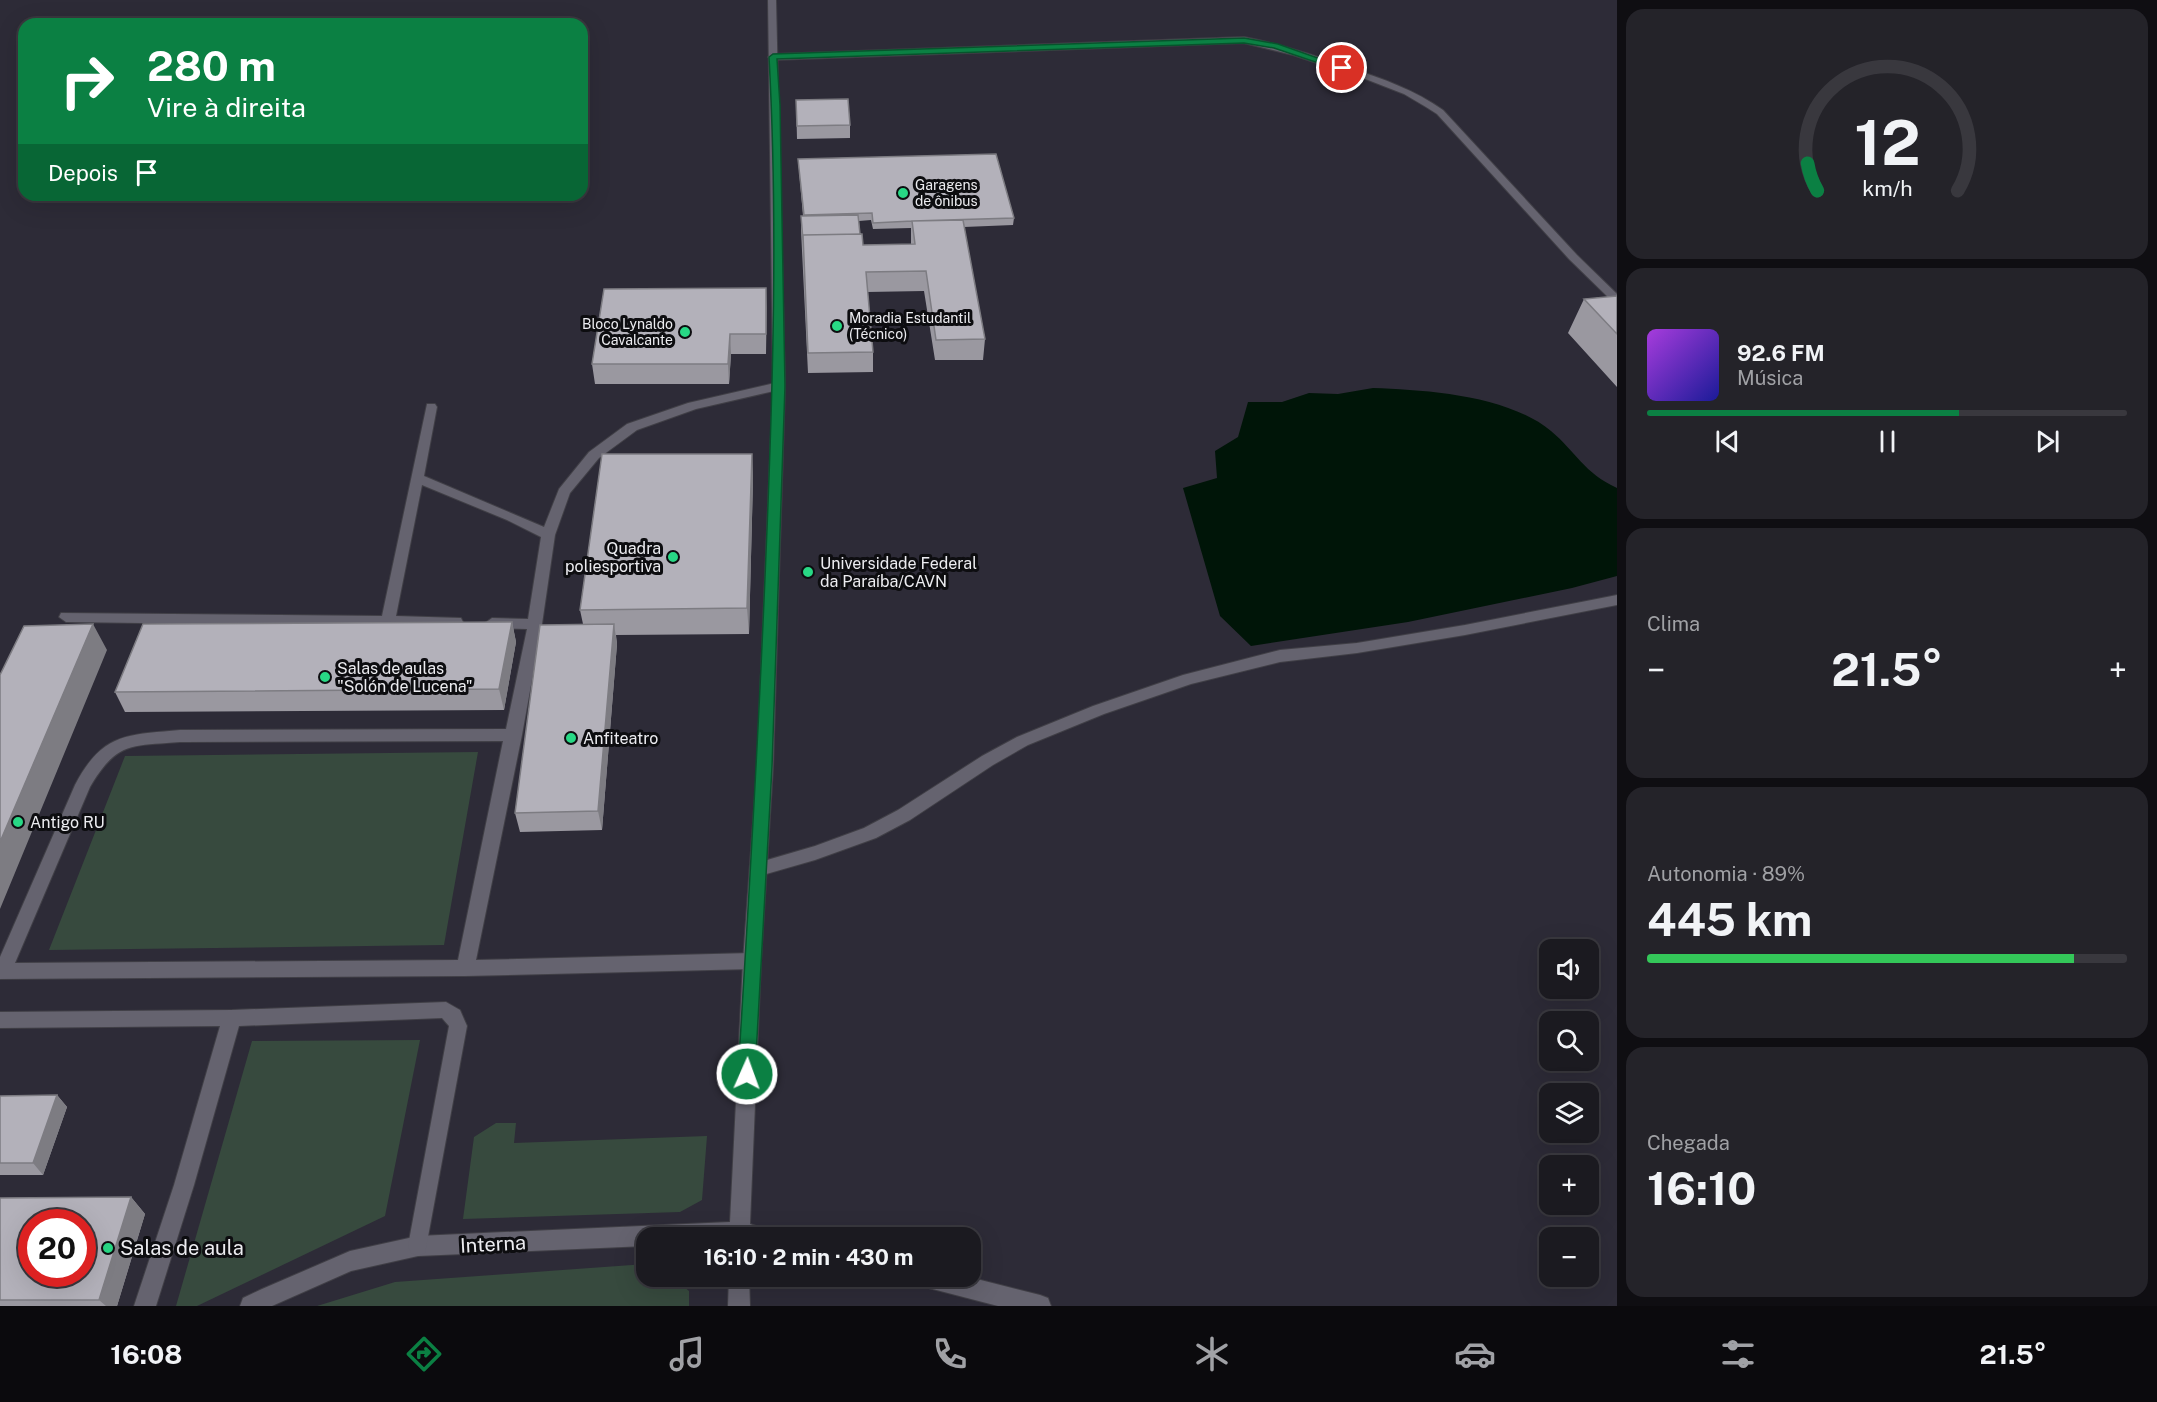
<!DOCTYPE html>
<html lang="pt">
<meta charset="utf-8">
<style>
body{margin:0;font-family:"Public Sans",sans-serif;background:#242329;color:#f1f3f6;height:100vh;display:flex;flex-direction:column;font-size:22px;white-space:nowrap}
*{box-sizing:border-box;margin:0}
p{font-size:20px;color:#a0a1a5}
.icon{flex:none;width:33px;height:33px;fill:none;stroke:currentColor;stroke-width:2;stroke-linecap:round;stroke-linejoin:round}
.map{position:relative;flex:1;overflow:hidden}
.panel{display:flex;flex-direction:column;gap:9px;padding:9px;background:#0f0e12;width:540px}
.panel>*{flex:none}
.guide{position:absolute;left:18px;top:18px;width:570px;height:183px;border-radius:18px;box-shadow:0 6px 24px #0002,0 0 0 2px #39383e;background:#0b8043;color:#fff;overflow:hidden}
.controls{position:absolute;left:1539px;top:939px;display:grid;gap:12px}
.controls a{display:grid;place-items:center;width:60px;height:60px;border-radius:12px;background:#1b1a20;box-shadow:0 6px 24px #0002,0 0 0 2px #39383e;font-size:30px}
.speed{position:absolute;left:18px;top:1209px;display:flex;gap:12px;font-size:30px;font-weight:700;text-align:center}
.speed>*{display:grid;place-content:center;width:78px;height:78px;border-radius:50%;background:#1b1a20;box-shadow:0 6px 24px #0002,0 0 0 2px #39383e;line-height:1}
.speed .limit{border:9px solid #d22;background:#fff;color:#111}
.pin{position:absolute;display:grid;place-items:center;width:51px;height:51px;color:#fff;margin:-26px;border:3px solid #fff;border-radius:50%;box-shadow:0 2px 6px #0007}
.me{position:absolute;width:66px;margin:-33px;rotate:2deg;stroke-linejoin:round;filter:drop-shadow(0 0 4px #0008)}
.turn{display:flex;align-items:center;gap:21px;height:126px;padding:0 30px;font-size:27px}
.turn .icon{width:78px;height:78px;stroke-width:2.5}
.turn b{display:block;font-size:42px;line-height:51px}
.then{display:flex;align-items:center;height:57px;padding:0 30px;background:#0003;gap:12px;font-size:22px}
.big{font-size:45px;font-weight:700;line-height:1.1}
.panel .widget{flex:1;display:flex;flex-direction:column;justify-content:center;gap:9px;min-width:0;padding:0 21px;border-radius:18px;background:#242329}
.panel .dial{align-items:center;gap:0}
.dial svg{height:156px;overflow:visible;fill:none;stroke:#39383e;stroke-width:7;stroke-linecap:round;text-anchor:middle}
.dial text{fill:#f1f3f6;stroke:none}
.song{display:flex;align-items:center;gap:18px}
.cover{width:72px;height:72px;border-radius:9px;background:linear-gradient(135deg,hsl(280 70% 55%),hsl(240 70% 35%))}
.played{height:6px;border-radius:3px;background:linear-gradient(90deg,#0b8043 65%,#39383e 65%)}
.keys{display:flex;justify-content:space-around;direction:ltr}
.heat{display:flex;justify-content:space-between;align-items:center;font-size:33px;direction:ltr}
.charge{height:9px;border-radius:4px;background:linear-gradient(90deg,#34c759 89%,#39383e 0)}
.trip{position:absolute;left:636px;top:1227px;width:345px;height:60px;border-radius:18px;background:#1b1a20;box-shadow:0 6px 24px #0002,0 0 0 2px #39383e;font-weight:700;line-height:60px;text-align:center}
.dock{display:flex;height:96px;justify-content:space-around;align-items:center;background:#0b0a0d;color:#a0a1a5}
.dock .icon{width:42px;height:42px}
.dock .selected{color:#0b8043}
.dock b{font-size:27px;color:#f1f3f6}
main{display:flex;flex:1;min-height:0}
.map>svg:first-child{display:block}
.built{fill:#2d2b37;fill-rule:evenodd}
.green{fill:#374a3e}
.water{fill:#001508}
.lines{fill:none;stroke-linecap:round;stroke-linejoin:round}
.lane-casing{stroke:#403f46;stroke-width:2}
.street-casing{stroke:#403f46;stroke-width:2}
.lane{fill:#65636f;fill-rule:evenodd}
.street{fill:#65636f;fill-rule:evenodd}
.wall{fill:#9a98a0;fill-rule:evenodd}
.shaded-wall{fill:#7d7c82}
.building{fill:#b3b1ba;stroke:#7d7c82;stroke-width:1.5;fill-rule:evenodd}
.route{fill:#0b8043;stroke:#07532c;stroke-width:1.5}
.poi-dot{fill:#28d885;stroke:#0d0d10;stroke-width:2}
.labels{text-anchor:middle;dominant-baseline:central;stroke-width:6;stroke-linejoin:round;paint-order:stroke}
.far-poi-label{font-size:14px;fill:#ececf0;stroke:#0d0d10;text-anchor:start}
.poi-label{font-size:16px;fill:#ececf0;stroke:#0d0d10;text-anchor:start}
.near-street-label{font-size:20px;fill:#ececf0;stroke:#0d0d10}
.near-poi-label{font-size:20px;fill:#ececf0;stroke:#0d0d10;text-anchor:start}
</style>
<main>
<div class="map">
<svg width="1617" height="1306" viewBox="0 0 1617 1306">
<rect width="100%" height="100%" fill="#24232a"/>
<!-- built -->
<path class="built" d="M 0,0 L 1617,0 L 1617,1306 L 0,1306 ZM 24,24 L 582,24 L 582,195 L 24,195 ZM 1550,950 L 1588,950 L 1588,988 L 1550,988 ZM 1550,1022 L 1588,1022 L 1588,1060 L 1550,1060 ZM 1550,1094 L 1588,1094 L 1588,1132 L 1550,1132 ZM 1550,1166 L 1588,1166 L 1588,1204 L 1550,1204 ZM 32,1222 L 82,1222 L 82,1274 L 32,1274 ZM 646,1238 L 970,1238 L 970,1276 L 646,1276 ZM 1550,1238 L 1588,1238 L 1588,1276 L 1550,1276 Z"/>
<!-- green -->
<path class="green" d="M 478,752 L 444,945 L 49,950 L 125,756 Z
M 420,1040 L 385,1216 L 197,1306 L 176,1306 L 252,1041 Z
M 496,1123 L 516,1123 L 514,1143 L 707,1136 L 702,1200 L 680,1212 L 463,1219 L 474,1137 Z
M 646,1264 L 646,1276 L 672,1277 L 689,1291 L 689,1306 L 317,1306 L 395,1282 Z"/>
<!-- water -->
<path class="water" d="M 1373,388 C 1427,390 1507,395 1551,431 C 1576,452 1584,473 1617,488 L 1617,576 L 1572,588 L 1408,622 L 1251,646 L 1220,616 L 1183,488 L 1217,478 L 1215,451 L 1238,437 L 1248,402 L 1282,402 L 1309,393 L 1338,394 Z"/>
<g class="lines">
<defs>
<path id="lane" d="M 768,0 L 776,0 L 785,386 L 773,767 L 761,961 L 750,1224 L 770,1231 L 773,1238 L 646,1238 L 646,1246 L 418,1256 L 351,1271 L 272,1306 L 240,1306 L 243,1298 L 262,1289 L 350,1251 L 418,1236 L 730,1222 L 743,961 L 757,767 L 773,386 Z
M 729,1276 L 749,1276 L 750,1306 L 728,1306 Z
M 911,1276 L 965,1276 L 1040,1295 L 1048,1298 L 1051,1306 L 998,1306 L 921,1286 L 914,1283 Z"/>
<path id="street" d="M 1244,37 C 1281,44 1316,56 1351,68 C 1383,79 1415,90 1443,110 L 1577,255 L 1617,294 L 1617,303 L 1613,302 L 1569,259 L 1437,114 L 1426,107 L 1404,94 L 1368,80 L 1293,55 L 1244,43 L 773,60 L 768,57 L 773,54 Z
M 779,382 L 783,383 L 785,386 L 783,389 L 696,409 L 637,430 L 599,458 L 570,493 L 555,535 L 542,624 L 522,735 L 476,960 L 752,953 L 758,955 L 761,961 L 758,967 L 752,969 L 465,976 L 0,979 L 0,957 L 75,785 C 102,733 126,735 180,730 L 506,729 L 527,629 L 492,628 L 485,623 L 492,618 L 528,619 L 541,537 L 507,520 L 422,485 L 396,616 L 461,618 L 463,622 L 461,626 L 456,627 L 66,622 L 59,617 L 61,613 L 382,616 L 427,404 L 435,404 L 437,407 L 424,476 L 544,527 L 559,489 L 589,452 L 627,424 L 688,403 ZM 503,741 L 458,960 L 15,963 L 90,787 C 117,741 132,746 180,742 Z
M 1617,595 L 1617,605 L 1465,635 L 1357,653 L 1280,662 L 1191,684 L 1104,714 L 1028,745 L 993,765 L 910,820 L 876,838 L 815,860 L 759,876 L 753,874 L 750,869 L 753,864 L 815,846 L 864,828 L 898,810 L 982,756 L 1017,737 L 1093,706 L 1183,675 L 1280,650 L 1357,643 L 1465,625 Z
M 446,1002 L 460,1010 L 467,1026 L 425,1253 L 418,1256 L 411,1253 L 408,1246 L 449,1026 L 442,1018 L 239,1026 L 194,1185 L 156,1306 L 134,1306 L 174,1185 L 220,1026 L 0,1028 L 0,1012 L 232,1010 Z"/>
</defs>
<!-- lane casing -->
<use href="#lane" class="lane-casing"/>
<!-- street casing -->
<use href="#street" class="street-casing"/>
<!-- lane -->
<use href="#lane" class="lane"/>
<!-- street -->
<use href="#street" class="street"/>
</g>
<!-- wall -->
<path class="wall" d="M 796,100 L 850,125 L 850,138 L 797,139 Z
M 798,159 L 1014,218 L 1013,225 L 964,227 L 985,339 L 983,360 L 935,360 L 924,291 L 867,292 L 873,352 L 873,372 L 808,373 L 801,230 L 801,216 L 803,216 ZM 871,220 L 873,229 L 911,228 L 911,244 L 863,245 L 860,234 L 859,221 Z
M 766,288 L 766,354 L 731,354 L 729,384 L 595,384 L 592,364 Z
M 1617,296 L 1617,387 L 1568,333 L 1584,299 Z
M 752,454 L 753,480 L 749,634 L 616,635 L 617,644 L 602,830 L 520,832 L 515,813 L 583,624 L 580,610 Z
M 512,622 L 516,642 L 504,710 L 125,712 L 115,692 Z
M 57,1095 L 67,1107 L 43,1175 L 0,1175 L 0,1096 Z
M 131,1197 L 145,1214 L 117,1306 L 0,1306 L 0,1198 Z"/>
<!-- shaded-wall -->
<path class="shaded-wall" d="M 766,288 L 767,308 L 766,354 Z
M 730,334 L 731,354 L 729,384 L 728,364 Z
M 752,454 L 753,480 L 749,634 L 747,608 Z
M 512,622 L 516,642 L 504,710 L 499,689 Z
M 93,624 L 107,650 L 0,909 L 0,842 Z
M 614,624 L 617,644 L 602,830 L 598,811 Z
M 57,1095 L 67,1107 L 43,1175 L 33,1163 Z
M 131,1197 L 145,1214 L 117,1306 L 106,1306 L 99,1300 Z"/>
<!-- building -->
<path class="building" d="M 848,99 L 850,125 L 797,126 L 796,100 Z
M 996,154 L 1014,218 L 912,221 L 873,223 L 872,213 L 804,215 L 798,159 Z
M 858,215 L 860,234 L 803,235 L 803,240 L 801,216 Z
M 963,220 L 985,339 L 936,340 L 926,271 L 866,272 L 873,352 L 808,353 L 803,235 L 862,234 L 863,245 L 915,244 L 912,221 Z
M 766,288 L 766,334 L 730,334 L 728,364 L 592,364 L 604,289 Z
M 1617,296 L 1617,334 L 1584,299 Z
M 602,454 L 752,454 L 747,608 L 580,610 Z
M 512,622 L 499,689 L 115,692 L 143,624 Z
M 93,624 L 0,842 L 0,675 L 24,626 Z
M 614,624 L 598,811 L 515,813 L 540,625 Z
M 57,1095 L 33,1163 L 0,1163 L 0,1096 Z
M 131,1197 L 99,1300 L 0,1300 L 0,1198 ZM 32,1222 L 82,1222 L 82,1274 L 32,1274 Z"/>
<!-- route -->
<path class="route" d="M 1244,38 L 1278,44 L 1346,68 L 1339,70 L 1274,48 L 1244,43 L 777,59 L 780,105 L 785,386 L 772,767 L 755,1074 L 753,1079 L 747,1082 L 741,1079 L 738,1074 C 749,900 759,727 766,553 C 773,388 778,222 769,57 L 773,54 Z"/>
<!-- markers -->
<g class="poi-dot">
<circle cx="903" cy="193" r="6"/>
<circle cx="837" cy="326" r="6"/>
<circle cx="685" cy="332" r="6"/>
<circle cx="673" cy="557" r="6"/>
<circle cx="808" cy="572" r="6"/>
<circle cx="325" cy="677" r="6"/>
<circle cx="571" cy="738" r="6"/>
<circle cx="18" cy="822" r="6"/>
<circle cx="108" cy="1248" r="6"/>
</g>
<g class="labels">
<!-- far-poi labels -->
<g class="far-poi-label">
<text x="915" y="185">Garagens<tspan x="915" dy="16">de ônibus</tspan></text>
<text x="849" y="318">Moradia Estudantil<tspan x="849" dy="16">(Técnico)</tspan></text>
<text x="673" y="324" text-anchor="end">Bloco Lynaldo<tspan x="673" dy="16">Cavalcante</tspan></text>
</g>
<!-- poi labels -->
<g class="poi-label">
<text x="661" y="548" text-anchor="end">Quadra<tspan x="661" dy="18">poliesportiva</tspan></text>
<text x="820" y="563">Universidade Federal<tspan x="820" dy="18">da Paraíba/CAVN</tspan></text>
<text x="337" y="668">Salas de aulas<tspan x="337" dy="18">"Solón de Lucena"</tspan></text>
<text x="583" y="738">Anfiteatro</text>
<text x="30" y="822">Antigo RU</text>
</g>
<!-- near-street labels -->
<g class="near-street-label">
<text transform="translate(493 1244) rotate(-3)">Interna</text>
</g>
<!-- near-poi labels -->
<g class="near-poi-label">
<text x="120" y="1248">Salas de aula</text>
</g>
</g>
</svg>
<div class="controls">
<a><svg class="icon" aria-label="sound" viewBox="0 0 24 24"><path d="M4 9h4l5-4v14l-5-4H4zM17 9q2 3 0 6"/></svg></a>
<a><svg class="icon" aria-label="search" viewBox="0 0 24 24"><circle cx="10" cy="10" r="6"/><path d="M15 15l6 6"/></svg></a>
<a><svg class="icon" aria-label="layers" viewBox="0 0 24 24"><path d="M12 4l9 5-9 5-9-5zM3 14l9 5 9-5"/></svg></a>
<a>+</a>
<a>−</a>
</div>
<div class="speed"><div class="limit">20</div></div>
<div class="pin" style="left:1342px;top:68px;background:#d93025"><svg class="icon" aria-label="arrive" viewBox="0 0 24 24"><path d="M6 21V4h12l-3 4 3 4H6"/></svg></div>
<svg class="me" style="left:747px;top:1074px" viewBox="-20 -20 40 40"><circle r="17" fill="#0b8043" stroke="#fff" stroke-width="3"/><path d="M0-11L8 9 0 5-8 9z" fill="#fff"/></svg>
<div class="trip">16:10 · 2 min · 430 m</div>
<div class="guide">
<div class="turn"><svg class="icon" aria-label="right" viewBox="0 0 24 24"><path d="M7 20v-9h11M14 6l5 5-5 5"/></svg><div><b>280 m</b>Vire à direita</div></div>
<div class="then">Depois<svg class="icon" aria-label="arrive" viewBox="0 0 24 24"><path d="M6 21V4h12l-3 4 3 4H6"/></svg></div>
</div>
</div>
<section class="panel">
<div class="widget dial"><svg viewBox="0 0 100 80">
<path d="M14 69A42 42 0 1 1 86 69"/>
<path d="M14 69A42 42 0 0 1 9 55" stroke="#0b8043"/>
<text x="50" y="56" font-size="32" font-weight="700">12</text>
<text x="50" y="72" font-size="11">km/h</text>
</svg></div>
<div class="widget">
<div class="song"><i class="cover"></i><div><b>92.6 FM</b><p>Música</p></div></div>
<div class="played"></div>
<div class="keys"><svg class="icon" aria-label="previous" viewBox="0 0 24 24"><path d="M18 5L8 12l10 7zM5 5v14"/></svg><svg class="icon" aria-label="pause" viewBox="0 0 24 24"><path d="M8 5v14M16 5v14"/></svg><svg class="icon" aria-label="next" viewBox="0 0 24 24"><path d="M6 5l10 7-10 7zM19 5v14"/></svg></div>
</div>
<div class="widget"><p>Clima</p>
<div class="heat"><a>−</a><b class="big">21.5°</b><a>+</a></div>
</div>
<div class="widget"><p>Autonomia · 89%</p><b class="big">445 km</b><div class="charge"></div></div>
<div class="widget"><p>Chegada</p><b class="big">16:10</b></div>
</section>
</main>
<nav class="dock">
<b>16:08</b>
<svg class="icon selected" aria-label="directions" viewBox="0 0 24 24"><path d="M12 3l9 9-9 9-9-9zM9 14v-3h6M13 9l2 2-2 2"/></svg>
<svg class="icon" aria-label="music" viewBox="0 0 24 24"><path d="M9 18V5l10-2v13"/><circle cx="6" cy="18" r="3"/><circle cx="16" cy="16" r="3"/></svg>
<svg class="icon" aria-label="phone" viewBox="0 0 24 24"><path d="M5 4h4l2 5-3 2q2 4 5 5l2-3 5 2v4C11 20 4 13 5 4z"/></svg>
<svg class="icon" aria-label="climate" viewBox="0 0 24 24"><path d="M12 3v18M4 7l16 10M4 17L20 7"/></svg>
<svg class="icon" aria-label="car" viewBox="0 0 24 24"><path d="M5 17H2v-5l4-1 3-4h7l3 4 3 1v5h-3M9 17h6M6 11h13"/><circle cx="7" cy="17" r="2"/><circle cx="17" cy="17" r="2"/></svg>
<svg class="icon" aria-label="filters" viewBox="0 0 24 24"><path d="M4 7h16M4 17h16"/><circle cx="9" cy="7" r="2"/><circle cx="15" cy="17" r="2"/></svg>
<b>21.5°</b>
</nav>
